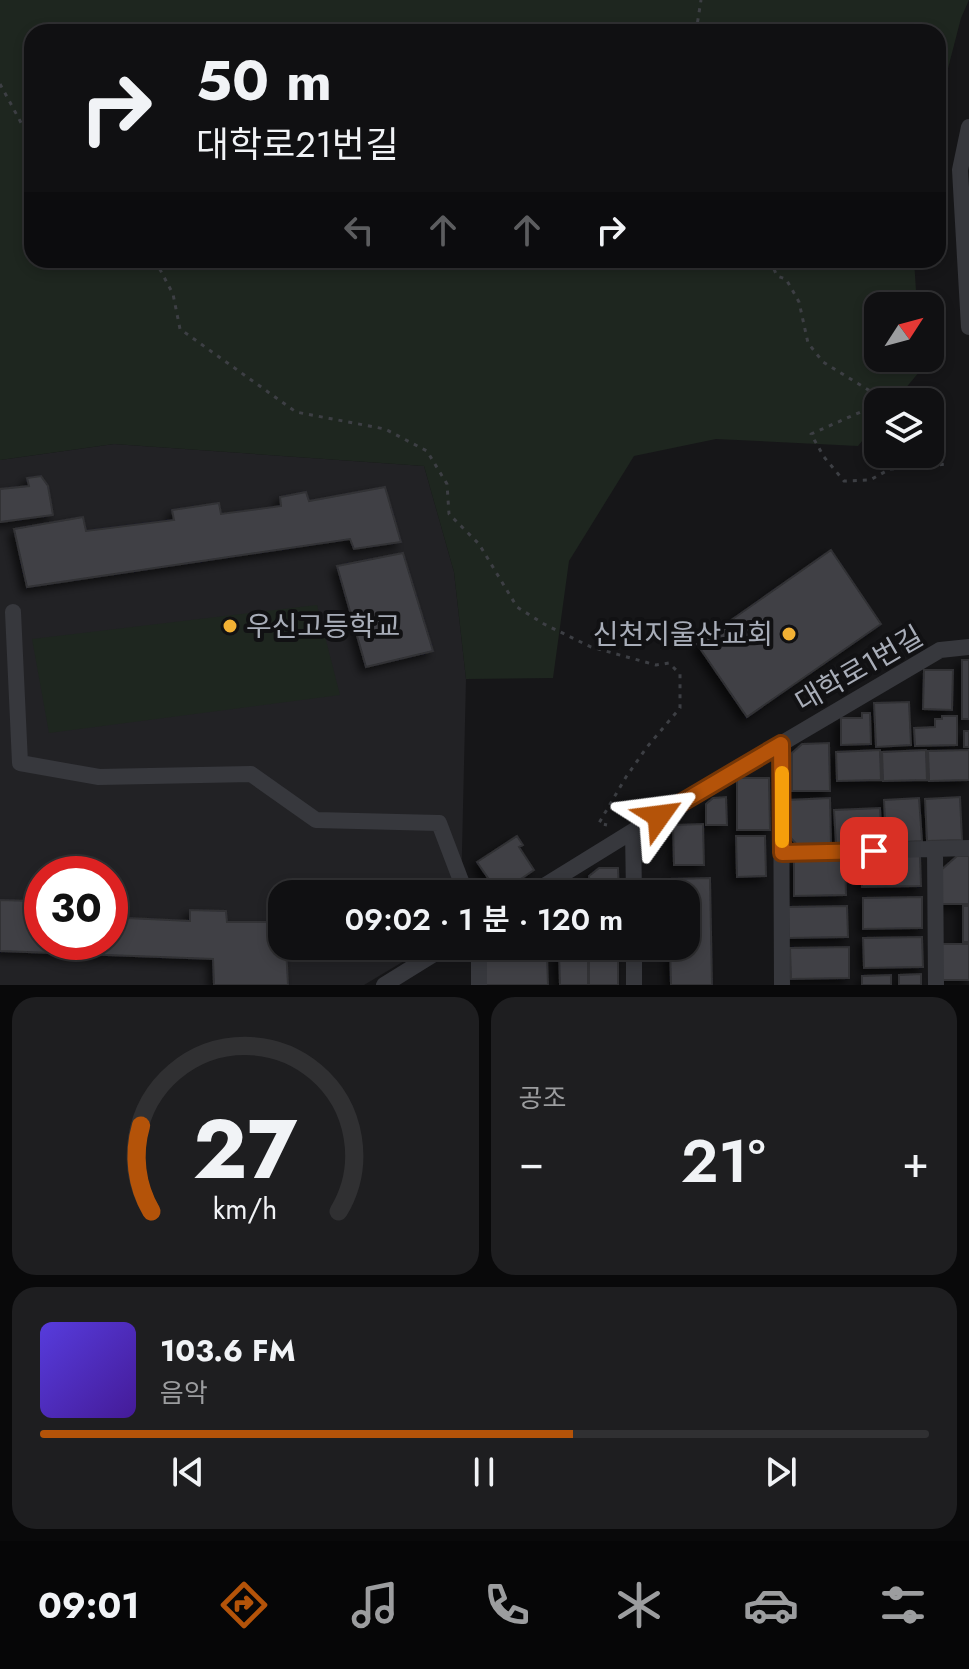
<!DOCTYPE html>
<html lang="ko">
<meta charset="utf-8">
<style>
body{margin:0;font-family:Jost,"Noto Sans KR",sans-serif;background:#1e1e20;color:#f1f3f6;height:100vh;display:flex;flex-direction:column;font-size:30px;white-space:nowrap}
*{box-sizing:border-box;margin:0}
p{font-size:26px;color:#9c9d9f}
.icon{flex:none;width:44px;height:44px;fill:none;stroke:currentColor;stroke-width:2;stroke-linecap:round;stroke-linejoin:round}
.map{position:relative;height:985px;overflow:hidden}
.details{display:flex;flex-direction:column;gap:12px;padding:12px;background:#09090a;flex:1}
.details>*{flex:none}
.banner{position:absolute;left:24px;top:24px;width:922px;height:244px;border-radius:24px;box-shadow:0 4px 12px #0003,0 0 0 2px #303032;background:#101012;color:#f1f3f6;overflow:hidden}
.needle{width:52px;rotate:54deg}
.controls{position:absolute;left:864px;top:292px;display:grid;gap:16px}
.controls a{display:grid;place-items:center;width:80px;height:80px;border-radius:16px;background:#101012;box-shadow:0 4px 12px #0003,0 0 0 2px #303032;font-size:40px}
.speed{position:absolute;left:24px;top:856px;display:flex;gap:16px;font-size:40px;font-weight:700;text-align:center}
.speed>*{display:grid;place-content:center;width:104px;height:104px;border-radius:50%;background:#101012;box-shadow:0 4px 12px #0003,0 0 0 2px #303032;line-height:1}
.speed .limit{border:12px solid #d22;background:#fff;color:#111}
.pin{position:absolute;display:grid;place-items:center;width:68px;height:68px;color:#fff;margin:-34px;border-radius:16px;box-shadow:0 4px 12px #0006}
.me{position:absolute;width:88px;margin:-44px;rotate:59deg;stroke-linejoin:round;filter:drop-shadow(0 0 6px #0008)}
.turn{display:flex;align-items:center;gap:28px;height:168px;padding:0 40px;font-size:36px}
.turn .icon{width:104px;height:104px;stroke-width:2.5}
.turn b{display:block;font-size:56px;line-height:68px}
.lanes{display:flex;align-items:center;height:76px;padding:0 40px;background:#0003;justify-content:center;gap:40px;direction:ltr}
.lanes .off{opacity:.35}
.big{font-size:60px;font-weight:600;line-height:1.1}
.details .tile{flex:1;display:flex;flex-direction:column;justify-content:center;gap:12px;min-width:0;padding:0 28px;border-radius:24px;background:#1e1e20}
.details .dial{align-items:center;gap:0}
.dial svg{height:208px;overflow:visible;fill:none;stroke:#303032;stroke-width:7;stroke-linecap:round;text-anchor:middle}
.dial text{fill:#f1f3f6;stroke:none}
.song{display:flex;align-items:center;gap:24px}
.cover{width:96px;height:96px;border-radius:12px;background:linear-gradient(135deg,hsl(250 70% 55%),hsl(260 70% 35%))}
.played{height:8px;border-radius:4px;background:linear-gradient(90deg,#b45309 60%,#303032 60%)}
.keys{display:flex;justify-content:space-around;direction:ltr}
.heat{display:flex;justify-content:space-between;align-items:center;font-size:44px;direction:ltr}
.details .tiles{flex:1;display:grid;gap:12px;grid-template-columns:1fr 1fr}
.tile:last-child{grid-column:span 2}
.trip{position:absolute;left:268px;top:880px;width:432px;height:80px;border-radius:24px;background:#101012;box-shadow:0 4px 12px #0003,0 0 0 2px #303032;font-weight:600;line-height:80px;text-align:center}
.dock{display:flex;height:128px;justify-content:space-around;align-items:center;background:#060607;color:#9c9d9f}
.dock .icon{width:56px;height:56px}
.dock .on{color:#b45309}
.dock b{font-size:36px;color:#f1f3f6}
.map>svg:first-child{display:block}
.built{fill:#222225;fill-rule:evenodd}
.green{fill:#1e261f}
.building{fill:#404145;stroke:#303034;stroke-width:2;filter:url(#shadow)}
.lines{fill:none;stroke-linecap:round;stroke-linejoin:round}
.path{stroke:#3d3f44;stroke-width:3;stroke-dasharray:4 6;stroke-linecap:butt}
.minor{stroke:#37383d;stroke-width:16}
.route-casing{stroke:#753606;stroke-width:20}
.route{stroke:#b45309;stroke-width:14}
.slow{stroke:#f59e0b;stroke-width:14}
.poi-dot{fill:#f2b134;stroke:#111113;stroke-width:3}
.labels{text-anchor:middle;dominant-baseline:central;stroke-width:8;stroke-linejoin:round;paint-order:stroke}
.poi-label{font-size:28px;fill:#a8adb8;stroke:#111113;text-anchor:start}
.street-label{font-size:28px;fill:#a8adb8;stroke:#111113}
</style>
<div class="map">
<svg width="969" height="985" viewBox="0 0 969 985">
<defs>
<filter id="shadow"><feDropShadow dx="-5" dy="5" stdDeviation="4" flood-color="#0009"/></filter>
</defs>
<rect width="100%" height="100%" fill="#161618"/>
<!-- built -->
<path class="built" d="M 114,444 L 424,466 L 454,572 L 466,679 L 461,894 L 282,894 L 282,946 L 429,946 L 364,985 L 0,985 L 0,460 ZM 42,874 L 110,874 L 110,942 L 42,942 Z"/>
<!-- green -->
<path class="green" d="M 0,0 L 969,0 L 961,18 L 938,107 L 938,32 L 32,32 L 32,260 L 914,260 L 917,306 L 878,306 L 878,358 L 919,358 L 920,371 L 894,402 L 878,402 L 878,422 L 858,446 L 716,439 L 634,456 L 569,561 L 553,678 L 466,679 L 454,572 L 424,466 L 114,444 L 0,460 Z
M 317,605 L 340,695 L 49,733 L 32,639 Z"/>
<!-- building -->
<path class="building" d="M 41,476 L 48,486 L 53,515 L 0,522 L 0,489 L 29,486 L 27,478 Z
M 385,487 L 401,542 L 354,549 L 350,539 L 27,587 L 14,529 L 83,517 L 86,531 L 174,520 L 172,510 L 219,503 L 221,514 L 281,506 L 280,497 L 306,492 L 309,501 Z
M 831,550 L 881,624 L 747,717 L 697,644 Z
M 403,553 L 433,651 L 366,667 L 337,566 Z
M 962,660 L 969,660 L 969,719 L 962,719 Z
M 924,670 L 953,670 L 952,710 L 923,709 Z
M 909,702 L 911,745 L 876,747 L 874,703 Z
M 862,713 L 870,713 L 871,744 L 841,745 L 841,718 L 862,718 Z
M 942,716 L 957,716 L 957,745 L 915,746 L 914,728 L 935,727 L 935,719 L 942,719 Z
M 964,731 L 969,731 L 969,747 L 964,747 Z
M 829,743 L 830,791 L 792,791 L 792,753 L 802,744 Z
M 880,750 L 881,780 L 837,781 L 836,752 Z
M 926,750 L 927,780 L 883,781 L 882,752 Z
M 969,750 L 969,780 L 929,781 L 928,751 Z
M 737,778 L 769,778 L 770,830 L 737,830 Z
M 726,797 L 727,825 L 706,825 L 706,804 L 713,798 Z
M 960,797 L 962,840 L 927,841 L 925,799 Z
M 830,798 L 831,845 L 799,847 L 789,836 L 787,800 Z
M 919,798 L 922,841 L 886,843 L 884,800 Z
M 880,808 L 882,843 L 836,844 L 834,810 Z
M 703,824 L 704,865 L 674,865 L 673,825 Z
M 517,836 L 523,845 L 519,847 L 534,870 L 499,894 L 477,862 Z
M 736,836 L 765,836 L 766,876 L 737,877 Z
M 920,855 L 921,886 L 862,887 L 861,856 Z
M 957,856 L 969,856 L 969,904 L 941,904 L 940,871 Z
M 845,860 L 846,895 L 794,896 L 794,861 Z
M 599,868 L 618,868 L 619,894 L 590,894 L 589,876 Z
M 710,878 L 712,985 L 671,985 L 670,946 L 686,946 L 686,894 L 669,894 L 669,879 Z
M 572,885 L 588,885 L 588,894 L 562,894 L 562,892 Z
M 922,897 L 922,928 L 863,929 L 863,898 Z
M 0,900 L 36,901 L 35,914 L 42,915 L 42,942 L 110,942 L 110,906 L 129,907 L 128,918 L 190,921 L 190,910 L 226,911 L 227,922 L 282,922 L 282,946 L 286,946 L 288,985 L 214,985 L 213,959 L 0,951 Z
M 847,906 L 848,937 L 789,938 L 788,907 Z
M 963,906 L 969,906 L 969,942 L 963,942 Z
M 922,937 L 923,967 L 864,968 L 863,938 Z
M 939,944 L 969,944 L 969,980 L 940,980 Z
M 517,946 L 558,946 L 558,951 L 517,951 Z
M 560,946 L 621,946 L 621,950 L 560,951 Z
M 849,947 L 849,978 L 791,979 L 790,948 Z
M 559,952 L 588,952 L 588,985 L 560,985 Z
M 589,952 L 618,952 L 618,985 L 589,985 Z
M 547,956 L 548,985 L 486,985 L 485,958 Z
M 921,974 L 921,985 L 899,985 L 899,975 Z
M 891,975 L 891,985 L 862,985 L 862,976 Z"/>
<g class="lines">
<!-- path -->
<path class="path" d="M 696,32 L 701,0
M 0,84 L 25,130 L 32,135
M 155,260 L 173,294 L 180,329 L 296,412 L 385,429 L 427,451 L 447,484 L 449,514 L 479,544 L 517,607 L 544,624 L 591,647 L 656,665 L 669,663 L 680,674 L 680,708 L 647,747 L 626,777 L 599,823 L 607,825
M 770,260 L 777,276 L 786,279 L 799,302 L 808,343 L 823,362 L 870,391 L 865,410 L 811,434 L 824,457 L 844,481 L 870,480 L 890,469 L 948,464"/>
<!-- minor -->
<path class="minor" d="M 969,127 L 960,170 L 969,327
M 13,612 L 20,763 L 99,777 L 251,774 L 316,820 L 439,823 L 466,894
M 781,744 L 782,985
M 633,831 L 634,894
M 935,849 L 936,985
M 782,853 L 969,848
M 531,894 L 633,831 L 940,650 L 969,647
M 479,946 L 479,985
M 634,946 L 634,985
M 384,985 L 447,946"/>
</g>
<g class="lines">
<defs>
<path id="route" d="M 659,816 L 781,744 L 782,853 L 874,851"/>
</defs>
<!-- route casing -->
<use href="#route" class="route-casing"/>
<!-- route -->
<use href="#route" class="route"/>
<!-- slow -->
<path class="slow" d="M 782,773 L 782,841"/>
</g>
<!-- markers -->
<g class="poi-dot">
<circle cx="230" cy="626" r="8"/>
<circle cx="789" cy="634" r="8"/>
</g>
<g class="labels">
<!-- poi labels -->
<g class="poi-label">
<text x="246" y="626">우신고등학교</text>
<text x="773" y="634" text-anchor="end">신천지울산교회</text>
</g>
<!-- street labels -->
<g class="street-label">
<text transform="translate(859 669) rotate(-30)">대학로1번길</text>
</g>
</g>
</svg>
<div class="controls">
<a><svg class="needle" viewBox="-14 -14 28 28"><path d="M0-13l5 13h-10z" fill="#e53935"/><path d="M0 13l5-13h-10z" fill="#9c9d9f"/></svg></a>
<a><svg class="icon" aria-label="layers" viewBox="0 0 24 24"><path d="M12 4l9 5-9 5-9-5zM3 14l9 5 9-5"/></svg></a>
</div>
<div class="speed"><div class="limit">30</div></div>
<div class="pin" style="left:874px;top:851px;background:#d93025"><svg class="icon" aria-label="arrive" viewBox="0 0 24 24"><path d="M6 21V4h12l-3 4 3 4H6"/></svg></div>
<svg class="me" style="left:659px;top:816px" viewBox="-20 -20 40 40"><path d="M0-17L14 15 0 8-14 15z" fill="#b45309" stroke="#fff" stroke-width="4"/></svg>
<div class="trip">09:02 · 1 분 · 120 m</div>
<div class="banner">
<div class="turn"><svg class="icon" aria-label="right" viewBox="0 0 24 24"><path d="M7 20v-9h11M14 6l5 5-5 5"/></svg><div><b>50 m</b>대학로21번길</div></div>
<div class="lanes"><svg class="icon off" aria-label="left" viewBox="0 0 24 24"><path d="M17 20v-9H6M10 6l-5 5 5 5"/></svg><svg class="icon off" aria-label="ahead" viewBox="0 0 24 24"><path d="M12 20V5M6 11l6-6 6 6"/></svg><svg class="icon off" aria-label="ahead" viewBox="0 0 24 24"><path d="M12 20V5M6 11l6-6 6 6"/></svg><svg class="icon" aria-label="right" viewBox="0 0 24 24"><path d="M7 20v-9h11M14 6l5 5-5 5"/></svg></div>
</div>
</div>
<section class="details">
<div class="tiles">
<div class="tile dial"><svg viewBox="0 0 100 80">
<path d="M14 69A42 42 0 1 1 86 69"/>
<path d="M14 69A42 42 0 0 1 10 36" stroke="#b45309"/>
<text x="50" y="56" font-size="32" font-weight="700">27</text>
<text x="50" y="72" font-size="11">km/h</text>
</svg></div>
<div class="tile"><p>공조</p>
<div class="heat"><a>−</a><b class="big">21°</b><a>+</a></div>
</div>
<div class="tile">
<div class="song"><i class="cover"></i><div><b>103.6 FM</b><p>음악</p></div></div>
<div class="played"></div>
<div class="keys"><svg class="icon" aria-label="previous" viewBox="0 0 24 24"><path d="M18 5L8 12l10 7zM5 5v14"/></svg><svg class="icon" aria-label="pause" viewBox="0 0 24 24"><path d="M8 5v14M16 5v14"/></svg><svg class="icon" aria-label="next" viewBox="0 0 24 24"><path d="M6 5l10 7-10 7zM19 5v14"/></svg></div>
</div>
</div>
</section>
<nav class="dock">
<b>09:01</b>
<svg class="icon on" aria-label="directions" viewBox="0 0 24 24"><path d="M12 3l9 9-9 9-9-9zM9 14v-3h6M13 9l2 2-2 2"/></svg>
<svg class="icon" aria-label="music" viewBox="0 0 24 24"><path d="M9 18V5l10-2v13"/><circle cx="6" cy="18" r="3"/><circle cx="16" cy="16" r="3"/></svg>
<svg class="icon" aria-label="phone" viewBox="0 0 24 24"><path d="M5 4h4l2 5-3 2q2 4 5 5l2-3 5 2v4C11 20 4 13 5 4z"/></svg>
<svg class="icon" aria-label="climate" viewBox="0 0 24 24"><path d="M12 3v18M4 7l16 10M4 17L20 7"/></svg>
<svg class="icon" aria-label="car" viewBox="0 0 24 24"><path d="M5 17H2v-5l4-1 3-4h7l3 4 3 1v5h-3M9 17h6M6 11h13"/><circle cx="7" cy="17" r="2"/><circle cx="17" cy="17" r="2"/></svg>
<svg class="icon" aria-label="filters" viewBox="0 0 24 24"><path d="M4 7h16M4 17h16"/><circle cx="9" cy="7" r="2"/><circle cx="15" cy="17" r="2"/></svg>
</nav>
